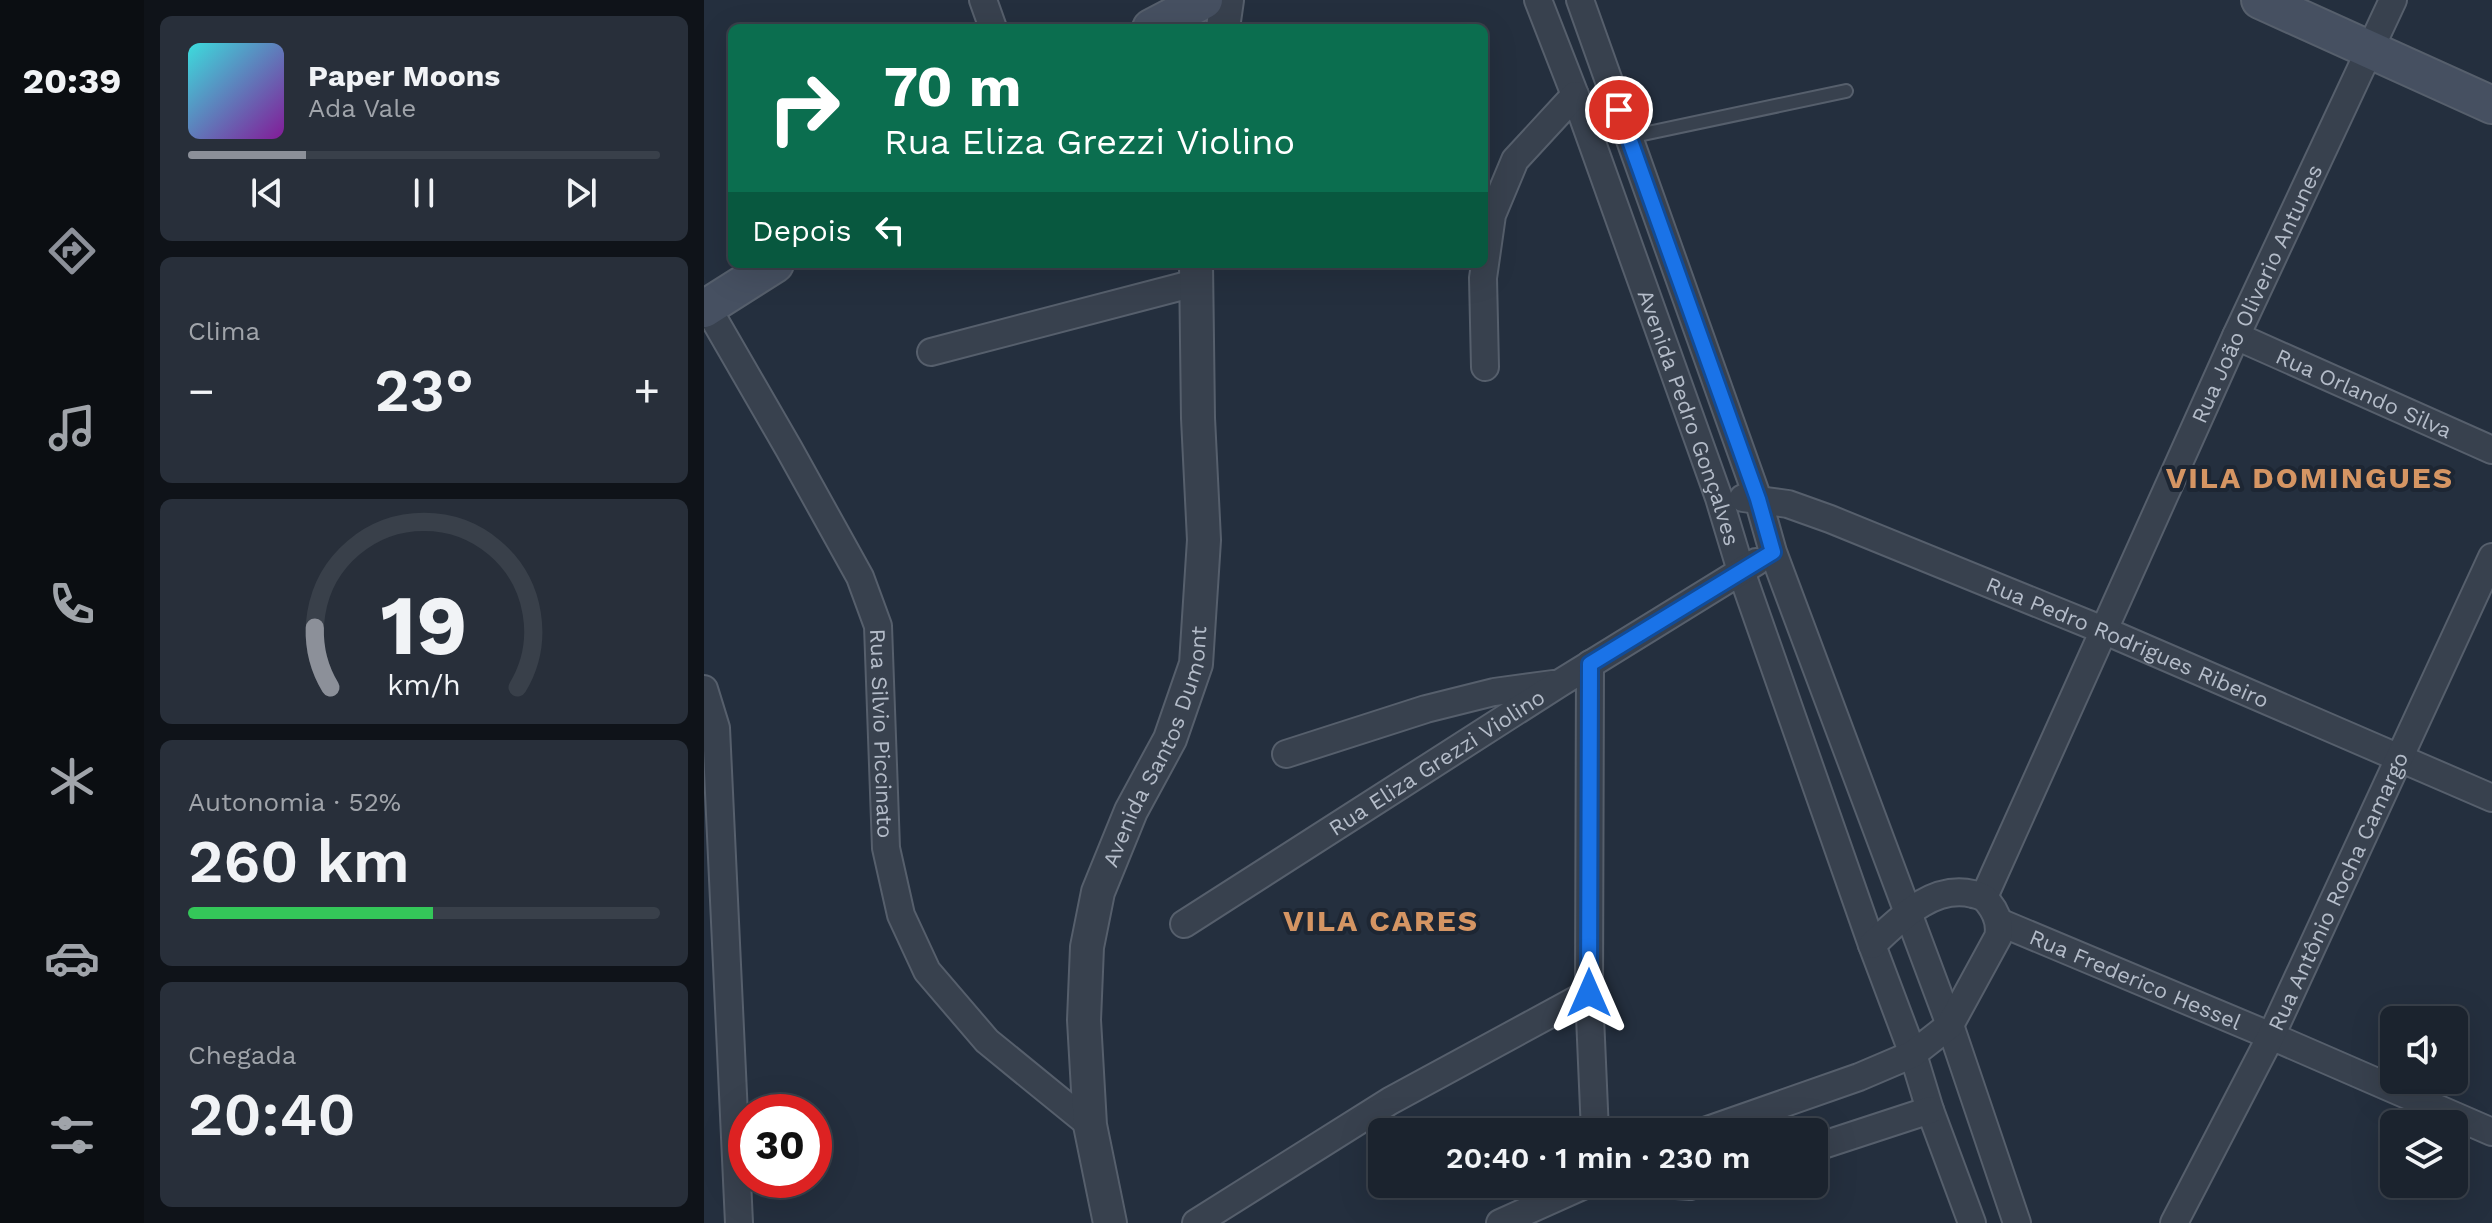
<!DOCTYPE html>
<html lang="pt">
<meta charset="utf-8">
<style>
body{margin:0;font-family:"Work Sans",sans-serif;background:#282f3a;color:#f1f3f6;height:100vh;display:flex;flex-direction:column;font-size:30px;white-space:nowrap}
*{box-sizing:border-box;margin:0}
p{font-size:26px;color:#a0a4aa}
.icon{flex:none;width:44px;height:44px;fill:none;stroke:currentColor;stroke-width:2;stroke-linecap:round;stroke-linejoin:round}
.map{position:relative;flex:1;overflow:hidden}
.drawer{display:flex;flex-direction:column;gap:16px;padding:16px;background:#0f1319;width:560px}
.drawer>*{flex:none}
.banner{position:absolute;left:24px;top:24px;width:760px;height:244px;border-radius:12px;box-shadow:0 8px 32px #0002,0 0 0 2px #39404a;background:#0b6e4f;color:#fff;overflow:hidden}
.fabs{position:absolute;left:1676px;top:1006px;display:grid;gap:16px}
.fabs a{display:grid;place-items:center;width:88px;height:88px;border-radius:12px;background:#1b232e;box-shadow:0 8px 32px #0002,0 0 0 2px #39404a;font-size:40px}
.speed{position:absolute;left:24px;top:1094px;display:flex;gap:16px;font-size:40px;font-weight:700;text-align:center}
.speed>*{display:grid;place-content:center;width:104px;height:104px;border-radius:50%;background:#1b232e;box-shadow:0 8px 32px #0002,0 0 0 2px #39404a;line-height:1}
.speed .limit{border:12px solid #d22;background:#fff;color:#111}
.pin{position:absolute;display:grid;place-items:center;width:68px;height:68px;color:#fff;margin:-34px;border:4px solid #fff;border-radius:50%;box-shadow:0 2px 8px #0007}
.me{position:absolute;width:88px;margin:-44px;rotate:0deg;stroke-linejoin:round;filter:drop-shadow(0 0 6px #0008)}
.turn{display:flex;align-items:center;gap:28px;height:168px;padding:0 24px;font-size:36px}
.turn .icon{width:104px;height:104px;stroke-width:2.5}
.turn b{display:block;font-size:56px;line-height:68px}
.then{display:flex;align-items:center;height:76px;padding:0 24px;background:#0003;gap:16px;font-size:30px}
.big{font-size:60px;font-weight:600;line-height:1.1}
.drawer .widget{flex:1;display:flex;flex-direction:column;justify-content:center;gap:12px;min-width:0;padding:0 28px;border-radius:12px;background:#282f3a}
.drawer .dial{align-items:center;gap:0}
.dial svg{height:208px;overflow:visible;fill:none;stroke:#39404a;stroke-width:7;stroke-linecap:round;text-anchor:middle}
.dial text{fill:#f1f3f6;stroke:none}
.song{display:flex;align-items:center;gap:24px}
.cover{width:96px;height:96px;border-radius:12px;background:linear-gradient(135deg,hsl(180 70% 55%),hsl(290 70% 35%))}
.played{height:8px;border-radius:4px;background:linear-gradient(90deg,#8c9099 25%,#39404a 25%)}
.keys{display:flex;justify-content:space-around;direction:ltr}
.heat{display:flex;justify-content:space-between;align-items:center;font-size:44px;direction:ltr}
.charge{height:12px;border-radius:6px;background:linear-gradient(90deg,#34c759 52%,#39404a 0)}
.trip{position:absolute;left:664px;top:1118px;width:460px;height:80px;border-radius:12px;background:#1b232e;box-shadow:0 8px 32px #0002,0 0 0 2px #39404a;font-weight:600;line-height:80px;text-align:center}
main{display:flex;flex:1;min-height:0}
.tabs{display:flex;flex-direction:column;width:144px;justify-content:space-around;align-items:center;background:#0b0e12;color:#a0a4aa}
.tabs .icon{width:56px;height:56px}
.tabs .current{color:#8c9099}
.tabs b{font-size:36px;color:#f1f3f6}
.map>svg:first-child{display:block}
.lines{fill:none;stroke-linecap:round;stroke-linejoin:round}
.service-casing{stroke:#565f6c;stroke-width:16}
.minor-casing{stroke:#565f6c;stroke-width:30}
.tertiary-casing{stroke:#565f6c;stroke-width:36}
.secondary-casing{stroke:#565f6c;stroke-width:40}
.service{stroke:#38414e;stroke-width:12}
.minor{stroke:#38414e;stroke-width:26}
.tertiary{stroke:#38414e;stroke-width:32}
.secondary{stroke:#465061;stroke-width:36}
.route-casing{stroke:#114b97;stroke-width:20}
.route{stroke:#1a73e8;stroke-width:14}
.labels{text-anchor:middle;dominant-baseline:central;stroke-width:8;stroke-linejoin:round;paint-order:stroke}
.street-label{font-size:22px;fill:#b4bcc9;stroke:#1d2633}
.district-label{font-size:30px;font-weight:bold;letter-spacing:2px;fill:#d59563;stroke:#1d2633}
</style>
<main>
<nav class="tabs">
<b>20:39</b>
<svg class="icon current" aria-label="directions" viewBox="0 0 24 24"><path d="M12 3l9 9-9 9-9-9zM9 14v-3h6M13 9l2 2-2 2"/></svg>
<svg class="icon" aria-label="music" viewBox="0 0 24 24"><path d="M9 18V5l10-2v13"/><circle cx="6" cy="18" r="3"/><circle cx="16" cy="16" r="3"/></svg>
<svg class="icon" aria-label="phone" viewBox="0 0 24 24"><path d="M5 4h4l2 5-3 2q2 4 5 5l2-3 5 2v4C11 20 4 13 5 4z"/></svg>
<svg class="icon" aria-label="climate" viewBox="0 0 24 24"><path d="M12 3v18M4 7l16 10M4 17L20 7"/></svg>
<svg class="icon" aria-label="car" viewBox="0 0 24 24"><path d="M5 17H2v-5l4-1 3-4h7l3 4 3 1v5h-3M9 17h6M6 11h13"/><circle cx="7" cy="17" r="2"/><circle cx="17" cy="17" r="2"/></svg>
<svg class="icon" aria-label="filters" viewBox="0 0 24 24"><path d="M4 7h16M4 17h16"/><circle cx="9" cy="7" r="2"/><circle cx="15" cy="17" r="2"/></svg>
</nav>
<section class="drawer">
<div class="widget">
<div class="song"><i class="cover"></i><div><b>Paper Moons</b><p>Ada Vale</p></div></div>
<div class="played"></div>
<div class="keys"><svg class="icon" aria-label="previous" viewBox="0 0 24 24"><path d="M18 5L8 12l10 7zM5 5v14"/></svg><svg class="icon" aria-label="pause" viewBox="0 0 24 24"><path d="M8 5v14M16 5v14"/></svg><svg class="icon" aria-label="next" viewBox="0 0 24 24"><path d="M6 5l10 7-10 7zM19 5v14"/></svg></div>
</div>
<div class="widget"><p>Clima</p>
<div class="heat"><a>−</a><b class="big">23°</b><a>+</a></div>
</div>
<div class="widget dial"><svg viewBox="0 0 100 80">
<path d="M14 69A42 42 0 1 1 86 69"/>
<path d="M14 69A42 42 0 0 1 8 46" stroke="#8c9099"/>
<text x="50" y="56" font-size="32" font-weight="700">19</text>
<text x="50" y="72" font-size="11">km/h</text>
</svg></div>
<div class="widget"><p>Autonomia · 52%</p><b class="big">260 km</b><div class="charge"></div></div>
<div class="widget"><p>Chegada</p><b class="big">20:40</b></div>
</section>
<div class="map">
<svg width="1788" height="1223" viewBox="0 0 1788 1223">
<rect width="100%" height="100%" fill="#242f3e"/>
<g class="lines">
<defs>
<path id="service" d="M 925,137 L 1142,91"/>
<g id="minor">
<path d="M 279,0 L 289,28"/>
<path id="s1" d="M 834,0 L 871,95 L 1015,498 L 1037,571 L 1168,945 L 1209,1054 L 1226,1110 L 1268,1223"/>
<path d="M 876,0 L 1054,499 L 1069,552 L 1246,1025 L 1313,1223"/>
<path id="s2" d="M 3,307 L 85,449 L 156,577 L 174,626 L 182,848 L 197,915 L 223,971 L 283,1041 L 386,1125"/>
<path id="s3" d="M 1532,336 L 1788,450"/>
<path d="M 227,352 L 491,283"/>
<path d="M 781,367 L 779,278 L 788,215 L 811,160 L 871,95"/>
<path id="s4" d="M 1039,498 L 1084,504 L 1126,519 L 1399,630 L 1788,798"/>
<path d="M 886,664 L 885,993 L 891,1132"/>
<path d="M 0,689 L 12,728 L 35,1223"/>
<path d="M 582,754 L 722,709 L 790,692 L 849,684"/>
<path id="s5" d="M 1280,897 L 1532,336 L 1689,0"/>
<path id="s6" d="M 1295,922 L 1567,1036 L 1788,1132"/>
<path id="s7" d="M 480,924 L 856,683 L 1052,562"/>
<path d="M 998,1132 L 1155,1077 L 1209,1054 L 1246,1025 L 1294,937 C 1297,924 1292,912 1284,902 C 1279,896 1276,896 1269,894 C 1228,884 1195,920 1168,945"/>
<path d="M 1110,1148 L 1226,1110"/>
<path d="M 958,1184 L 986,1186 L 993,1184"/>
<path d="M 492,1223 L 686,1101 L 885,993"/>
<path d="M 796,1223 L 883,1184"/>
<path id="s8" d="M 1470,1223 L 1567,1036 L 1788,557"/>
</g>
<g id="tertiary">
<path d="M 519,28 L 523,0"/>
<path id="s9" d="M 406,1223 L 386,1125 L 380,1020 L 383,947 L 394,892 L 427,811 L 466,739 L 492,664 L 500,540 L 494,418 L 492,264"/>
</g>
<path id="secondary" d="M 1556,0 L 1788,105
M 447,28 L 500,0
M 0,309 L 71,264"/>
</defs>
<!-- service casing -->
<use href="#service" class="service-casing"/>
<!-- minor casing -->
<use href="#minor" class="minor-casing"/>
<!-- tertiary casing -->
<use href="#tertiary" class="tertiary-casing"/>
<!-- secondary casing -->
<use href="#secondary" class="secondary-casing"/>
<!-- service -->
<use href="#service" class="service"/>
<!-- minor -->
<use href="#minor" class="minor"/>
<!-- tertiary -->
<use href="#tertiary" class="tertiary"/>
<!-- secondary -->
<use href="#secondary" class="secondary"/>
</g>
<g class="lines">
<defs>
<path id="route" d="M 885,993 L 886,664 L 1069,552 L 1054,499 L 915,110"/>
</defs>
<!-- route casing -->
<use href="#route" class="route-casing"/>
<!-- route -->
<use href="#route" class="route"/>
</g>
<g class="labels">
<!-- street labels -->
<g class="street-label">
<text stroke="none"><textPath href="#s5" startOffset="662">Rua João Oliverio Antunes</textPath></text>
<text stroke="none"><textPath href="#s3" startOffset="140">Rua Orlando Silva</textPath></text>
<text stroke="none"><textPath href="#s1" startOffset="444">Avenida Pedro Gonçalves</textPath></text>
<text stroke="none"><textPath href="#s4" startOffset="412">Rua Pedro Rodrigues Ribeiro</textPath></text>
<text stroke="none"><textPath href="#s2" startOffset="470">Rua Silvio Piccinato</textPath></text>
<text stroke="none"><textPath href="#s9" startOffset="492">Avenida Santos Dumont</textPath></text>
<text stroke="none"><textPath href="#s7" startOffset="300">Rua Eliza Grezzi Violino</textPath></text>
<text stroke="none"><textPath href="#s8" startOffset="370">Rua Antônio Rocha Camargo</textPath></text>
<text stroke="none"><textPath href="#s6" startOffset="148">Rua Frederico Hessel</textPath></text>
</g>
<!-- district labels -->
<g class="district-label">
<text x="1606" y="477">VILA DOMINGUES</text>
<text x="677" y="920">VILA CARES</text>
</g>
</g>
</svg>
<div class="fabs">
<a><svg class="icon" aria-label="sound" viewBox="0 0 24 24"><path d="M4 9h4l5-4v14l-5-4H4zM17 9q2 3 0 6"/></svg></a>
<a><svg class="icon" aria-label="layers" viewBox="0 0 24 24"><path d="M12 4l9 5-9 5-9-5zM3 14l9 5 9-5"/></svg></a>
</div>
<div class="speed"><div class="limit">30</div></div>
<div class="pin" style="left:915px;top:110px;background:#d93025"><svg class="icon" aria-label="arrive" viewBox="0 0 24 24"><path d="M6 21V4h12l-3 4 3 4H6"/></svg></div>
<svg class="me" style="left:885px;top:993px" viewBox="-20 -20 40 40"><path d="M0-17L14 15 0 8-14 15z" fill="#1a73e8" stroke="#fff" stroke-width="4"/></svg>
<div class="trip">20:40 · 1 min · 230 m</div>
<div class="banner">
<div class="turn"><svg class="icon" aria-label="right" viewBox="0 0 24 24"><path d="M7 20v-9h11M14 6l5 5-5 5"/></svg><div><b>70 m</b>Rua Eliza Grezzi Violino</div></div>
<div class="then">Depois<svg class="icon" aria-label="left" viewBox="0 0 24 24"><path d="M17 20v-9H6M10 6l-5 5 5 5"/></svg></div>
</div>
</div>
</main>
